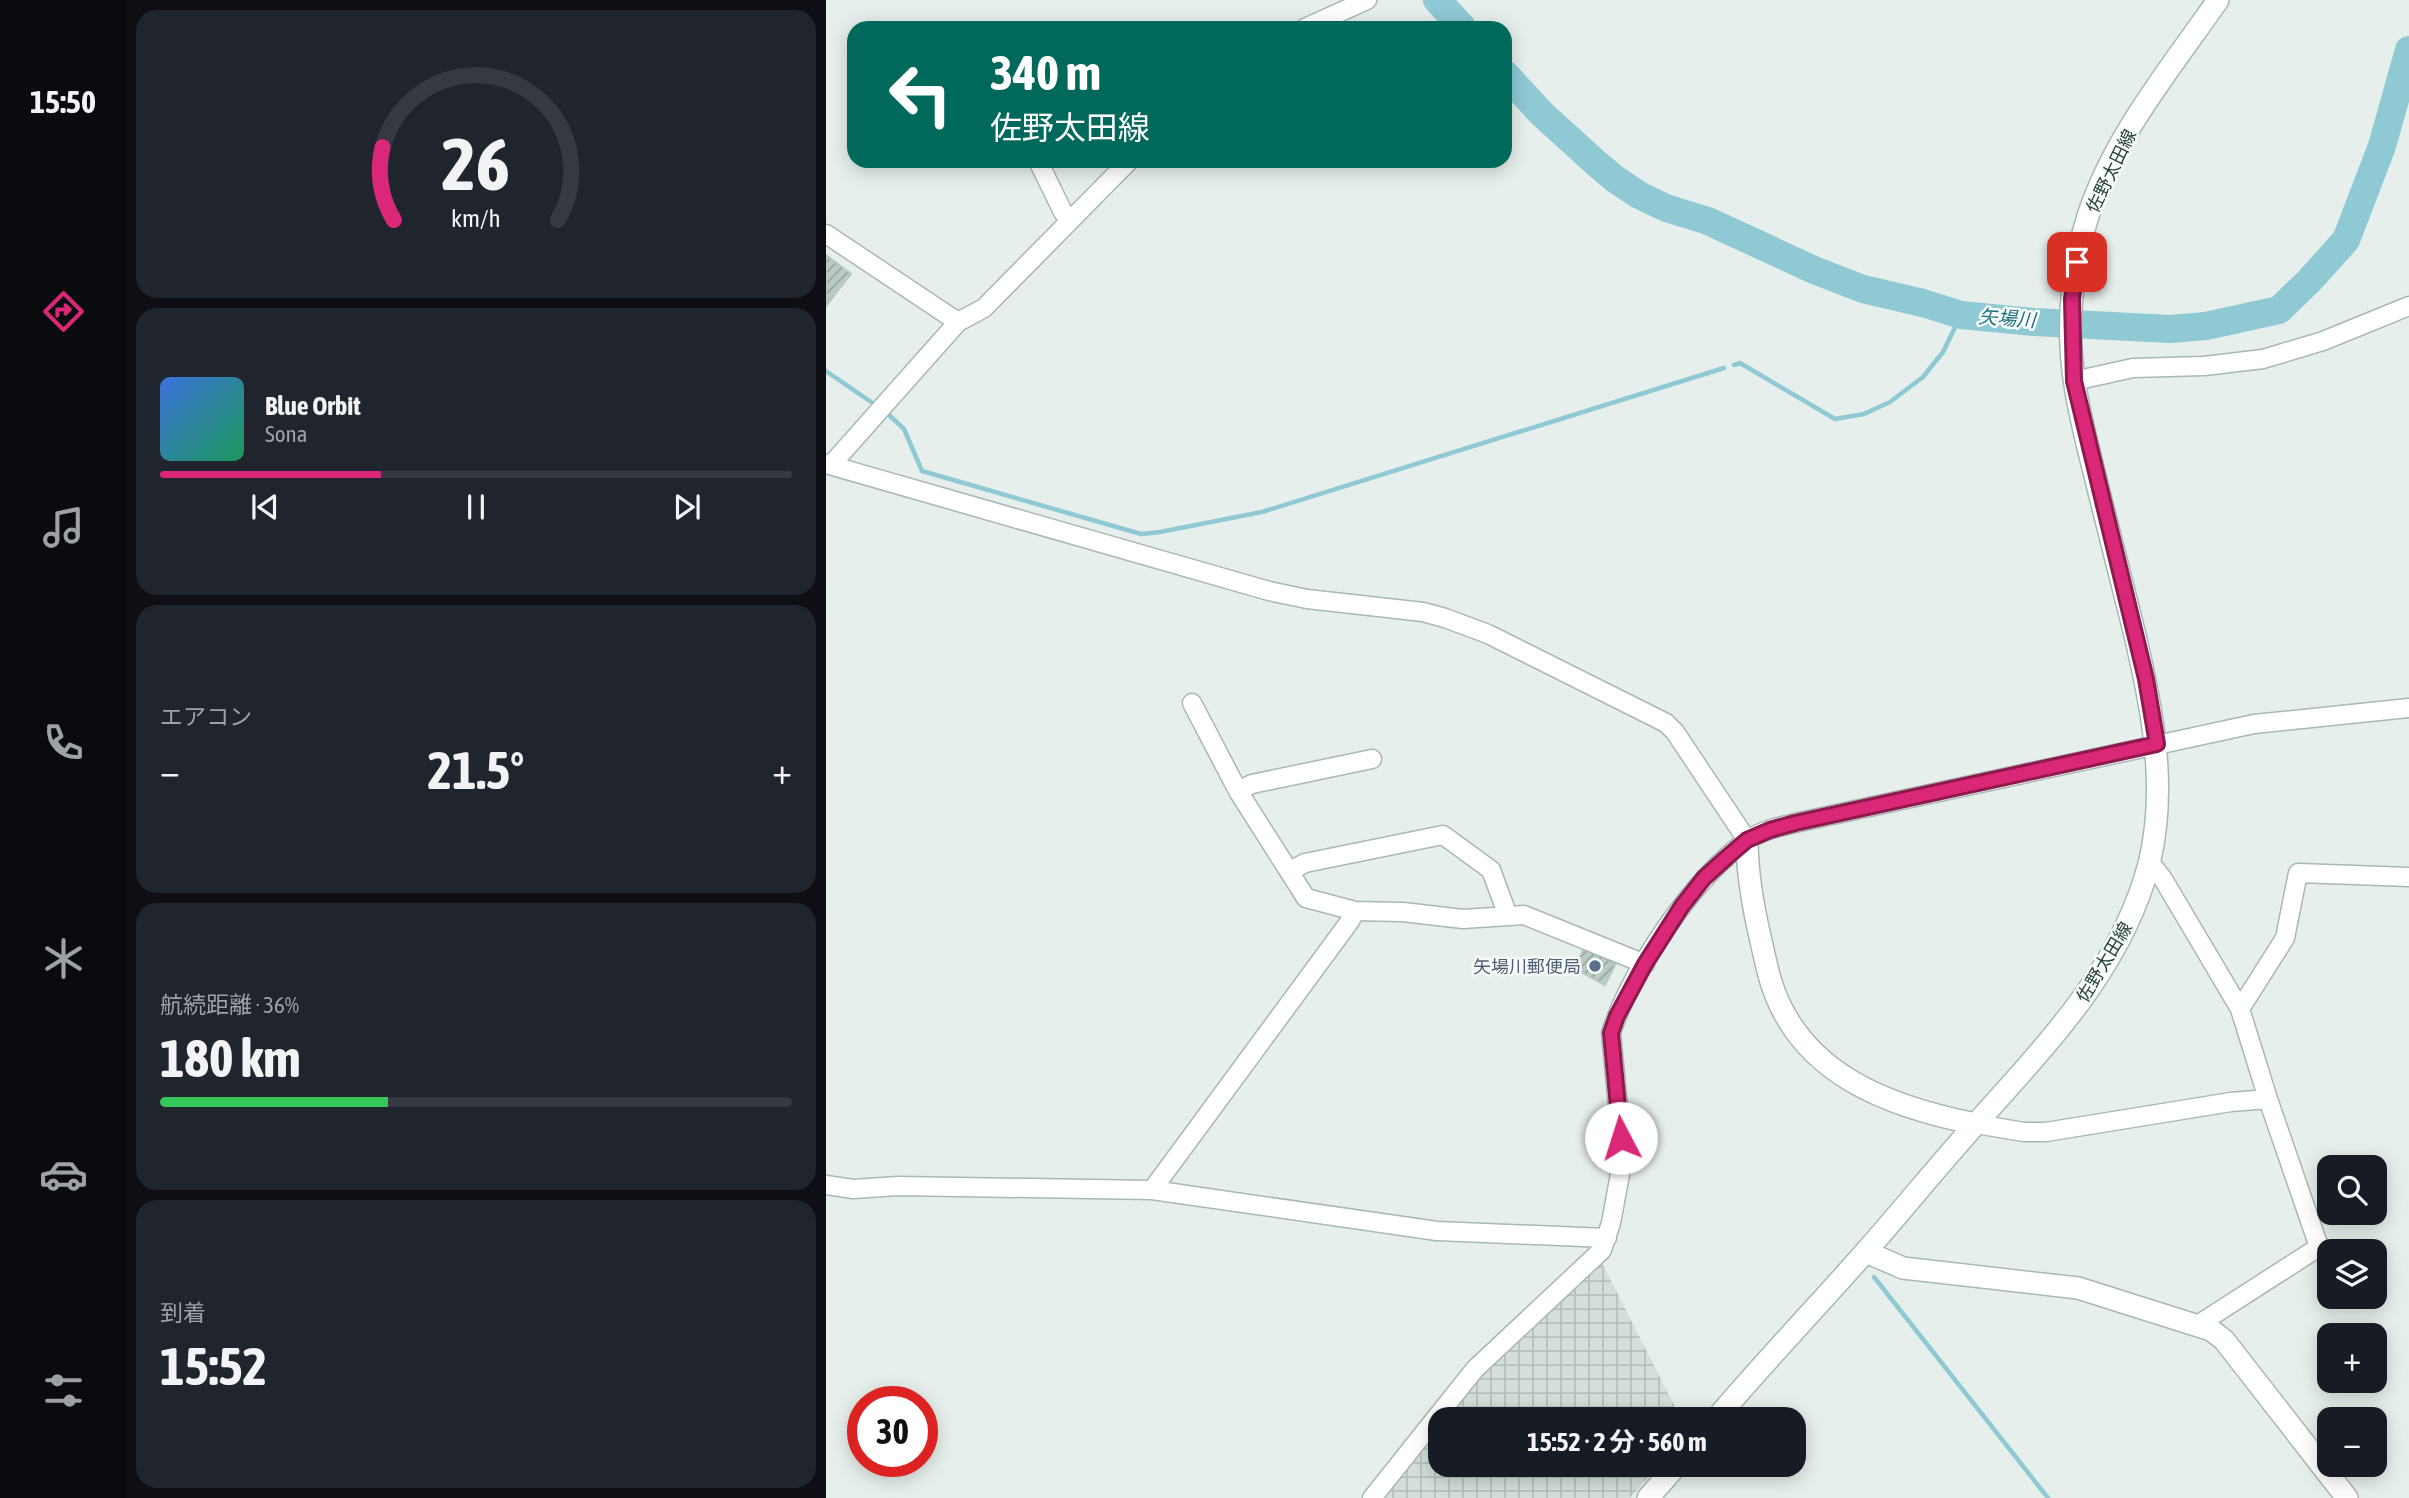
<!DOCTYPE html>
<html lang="ja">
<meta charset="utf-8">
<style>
body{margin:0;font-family:"Asap Condensed","Noto Sans JP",sans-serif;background:#20242c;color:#f1f3f6;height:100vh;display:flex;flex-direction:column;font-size:26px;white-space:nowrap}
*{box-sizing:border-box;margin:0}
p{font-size:23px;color:#9ea1a6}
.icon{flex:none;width:38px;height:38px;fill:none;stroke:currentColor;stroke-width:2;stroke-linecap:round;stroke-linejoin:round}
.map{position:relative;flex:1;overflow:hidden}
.side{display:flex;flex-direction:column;gap:10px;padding:10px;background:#0d0f14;width:700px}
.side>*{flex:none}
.guide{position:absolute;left:21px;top:21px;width:665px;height:147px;border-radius:21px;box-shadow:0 4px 18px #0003;background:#00695c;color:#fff;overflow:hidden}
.buttons{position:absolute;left:1491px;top:1155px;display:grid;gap:14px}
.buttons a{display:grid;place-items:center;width:70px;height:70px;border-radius:14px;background:#171b24;box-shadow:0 4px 18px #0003;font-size:35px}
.speed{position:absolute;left:21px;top:1386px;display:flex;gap:14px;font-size:35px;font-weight:700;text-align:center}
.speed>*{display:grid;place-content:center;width:91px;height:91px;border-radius:50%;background:#171b24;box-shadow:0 4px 18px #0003;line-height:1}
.speed .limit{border:10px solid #d22;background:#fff;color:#111}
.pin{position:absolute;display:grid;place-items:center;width:60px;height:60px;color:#fff;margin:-30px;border-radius:14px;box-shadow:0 4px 10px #0006}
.me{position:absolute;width:77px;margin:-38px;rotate:355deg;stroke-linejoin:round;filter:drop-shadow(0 0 5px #0008)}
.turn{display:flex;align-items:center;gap:24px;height:147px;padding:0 28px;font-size:32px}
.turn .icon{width:91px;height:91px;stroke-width:2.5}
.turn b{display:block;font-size:49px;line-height:60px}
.big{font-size:52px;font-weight:700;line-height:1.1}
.side .widget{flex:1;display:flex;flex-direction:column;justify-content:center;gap:10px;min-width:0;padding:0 24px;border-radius:21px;background:#20242c}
.side .dial{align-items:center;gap:0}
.dial svg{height:182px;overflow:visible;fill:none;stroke:#363941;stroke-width:7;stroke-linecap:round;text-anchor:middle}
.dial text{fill:#f1f3f6;stroke:none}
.song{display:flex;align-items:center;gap:21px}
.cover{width:84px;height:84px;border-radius:10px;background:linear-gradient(135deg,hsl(220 70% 55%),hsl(150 70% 35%))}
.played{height:7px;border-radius:4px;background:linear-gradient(90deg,#db2777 35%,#363941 35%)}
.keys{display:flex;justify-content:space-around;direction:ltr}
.heat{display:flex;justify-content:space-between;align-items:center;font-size:38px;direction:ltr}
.charge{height:10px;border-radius:5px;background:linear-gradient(90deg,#34c759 36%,#363941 0)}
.trip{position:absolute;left:602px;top:1407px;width:378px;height:70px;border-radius:21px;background:#171b24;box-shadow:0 4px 18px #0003;font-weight:700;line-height:70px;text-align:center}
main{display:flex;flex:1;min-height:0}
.dock{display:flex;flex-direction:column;width:126px;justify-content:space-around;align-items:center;background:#090b0e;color:#9ea1a6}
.dock .icon{width:49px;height:49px}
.dock .active{color:#db2777}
.dock b{font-size:32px;color:#f1f3f6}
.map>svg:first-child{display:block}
.industrial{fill:url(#industrial-grid)}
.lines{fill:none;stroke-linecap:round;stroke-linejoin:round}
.stream{stroke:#8ec9d4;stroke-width:4.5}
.river{stroke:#8ec9d4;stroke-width:28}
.building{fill:url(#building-hatch);stroke:#b8c9c2;stroke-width:2}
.minor-casing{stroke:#a8b8b2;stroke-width:21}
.tertiary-casing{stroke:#a8b8b2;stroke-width:24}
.secondary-casing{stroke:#a4bbb3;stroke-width:24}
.minor{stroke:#fff;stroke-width:18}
.tertiary{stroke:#fff;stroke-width:21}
.secondary{stroke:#fff;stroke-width:21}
.route-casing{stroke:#8e194d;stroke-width:18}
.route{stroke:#db2777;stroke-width:12}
.service-dot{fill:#5c6f8a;stroke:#f7fbf9;stroke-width:2.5}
.labels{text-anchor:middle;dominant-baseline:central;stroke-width:5;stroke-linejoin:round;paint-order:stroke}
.street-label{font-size:18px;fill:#24423a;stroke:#f7fbf9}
.service-label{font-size:18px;fill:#4e5e75;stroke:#f7fbf9;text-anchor:end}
.water-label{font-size:19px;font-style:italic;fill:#1c6f80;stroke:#f7fbf9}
</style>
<main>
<nav class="dock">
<b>15:50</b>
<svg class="icon active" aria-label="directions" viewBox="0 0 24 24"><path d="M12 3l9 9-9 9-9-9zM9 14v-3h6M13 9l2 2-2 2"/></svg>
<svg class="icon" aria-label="music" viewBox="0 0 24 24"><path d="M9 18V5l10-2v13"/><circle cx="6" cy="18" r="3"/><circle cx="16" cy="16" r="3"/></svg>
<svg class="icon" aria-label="phone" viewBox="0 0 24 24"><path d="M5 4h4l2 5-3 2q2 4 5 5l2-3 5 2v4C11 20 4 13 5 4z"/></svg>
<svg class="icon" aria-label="climate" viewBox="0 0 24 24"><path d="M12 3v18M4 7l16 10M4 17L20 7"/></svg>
<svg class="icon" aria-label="car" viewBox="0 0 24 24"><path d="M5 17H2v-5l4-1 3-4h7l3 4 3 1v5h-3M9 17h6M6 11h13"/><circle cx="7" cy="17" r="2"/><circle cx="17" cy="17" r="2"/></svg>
<svg class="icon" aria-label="filters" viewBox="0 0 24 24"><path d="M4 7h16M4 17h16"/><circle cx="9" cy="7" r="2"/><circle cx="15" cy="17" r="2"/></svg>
</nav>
<section class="side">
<div class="widget dial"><svg viewBox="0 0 100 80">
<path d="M14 69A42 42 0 1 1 86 69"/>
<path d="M14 69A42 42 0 0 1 9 37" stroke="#db2777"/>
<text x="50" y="56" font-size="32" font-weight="700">26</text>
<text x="50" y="72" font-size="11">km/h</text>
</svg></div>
<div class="widget">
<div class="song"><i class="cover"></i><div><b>Blue Orbit</b><p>Sona</p></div></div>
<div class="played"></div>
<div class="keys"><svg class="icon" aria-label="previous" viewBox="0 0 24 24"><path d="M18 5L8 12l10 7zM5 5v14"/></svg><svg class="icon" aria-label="pause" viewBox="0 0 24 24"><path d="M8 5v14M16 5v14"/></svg><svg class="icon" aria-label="next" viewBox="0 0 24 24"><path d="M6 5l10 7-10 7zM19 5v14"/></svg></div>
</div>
<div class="widget"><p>エアコン</p>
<div class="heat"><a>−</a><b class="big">21.5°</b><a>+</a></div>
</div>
<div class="widget"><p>航続距離 · 36%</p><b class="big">180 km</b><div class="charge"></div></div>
<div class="widget"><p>到着</p><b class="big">15:52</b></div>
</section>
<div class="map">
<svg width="1583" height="1498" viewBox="0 0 1583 1498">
<defs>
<pattern id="industrial-grid" width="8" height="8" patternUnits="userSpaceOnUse" patternTransform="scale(1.75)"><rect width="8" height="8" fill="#d4dfda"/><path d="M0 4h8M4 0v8" fill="none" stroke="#b6c1bc"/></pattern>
<pattern id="building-hatch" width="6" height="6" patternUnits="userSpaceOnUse" patternTransform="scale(1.75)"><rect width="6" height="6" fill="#bbcac4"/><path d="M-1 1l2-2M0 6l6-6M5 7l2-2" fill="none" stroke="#98a6a0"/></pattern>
</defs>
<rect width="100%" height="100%" fill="#e6efeb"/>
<!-- industrial -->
<path class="industrial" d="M 773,1257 L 855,1419 L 619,1419 L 656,1374 Z
M 614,1426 L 614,1465 L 833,1465 L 804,1498 L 556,1498 Z"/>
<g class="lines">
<!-- stream -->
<path class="stream" d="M 908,365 L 914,363 L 1009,419 L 1038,414 L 1064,402 L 1097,377 L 1117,352 L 1135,315
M 0,371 L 48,404
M 63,415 L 78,429 L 96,471 L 315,534 L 334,532 L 436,512 L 898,368
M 1048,1277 L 1222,1498"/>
<!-- river -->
<path class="river" d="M 611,0 L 637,28
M 679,74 L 716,114 L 770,163 L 789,179 L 813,195 L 840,208 L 882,221 L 988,270 L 1037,289 L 1097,303 L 1135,315 L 1208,322 L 1344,329 L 1380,326 L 1453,310 L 1483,281 L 1520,240 L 1556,146 L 1583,50"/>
</g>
<!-- building -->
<path class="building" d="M 0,255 L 25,274 L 0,306 Z
M 759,947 L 790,963 L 779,985 L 748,968 Z"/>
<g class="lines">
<defs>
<path id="minor" d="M 479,28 L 541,0
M 212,161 L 237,212 L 243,220
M 0,234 L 132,322
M 1248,381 L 1307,368 L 1378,366 L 1437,359 L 1497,341 L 1583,306
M 0,464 L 443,591 L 481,599 L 597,612 L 619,618 L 662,634 L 840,723 L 849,732 L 921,840
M 5,465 L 132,322 L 158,308 L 303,161
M 366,703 L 412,791 L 480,898 L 529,911 L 577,912 L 637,919 L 698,915 L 819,964
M 412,791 L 426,784 L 546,759
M 1323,861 L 1337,879 L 1414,1009 L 1442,1099
M 464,871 L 479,863 L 617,835 L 665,870 L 682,916
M 1414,1009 L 1459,938 L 1472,873 L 1583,877
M 1150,1124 L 1198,1132 L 1220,1132 L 1405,1102 L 1442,1099 L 1493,1247 L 1370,1326
M 0,1185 L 27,1189 L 72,1186 L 326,1190 L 611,1231 L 781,1238
M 326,1190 L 524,921 L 529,911
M 546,1498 L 649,1369 L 776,1250 L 785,1223 L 797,1158 L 785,1033 C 805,971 866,880 919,842 C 933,831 952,827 969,823 L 1428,724 L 1583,708"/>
<path id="tertiary" d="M 921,840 C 921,875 927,907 935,941 C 938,954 941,969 945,982 C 974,1075 1064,1107 1150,1124
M 1040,1252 L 1077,1268 L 1252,1288 L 1385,1330 L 1398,1340 L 1521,1498"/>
<path id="secondary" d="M 890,1419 C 939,1361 992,1306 1042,1249 C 1078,1208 1112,1166 1148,1126 C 1219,1046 1295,970 1323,864 C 1342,787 1326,707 1308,631 C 1296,583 1284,536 1272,488 C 1264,454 1254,420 1249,385 C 1240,331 1245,268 1262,216 C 1288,136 1345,68 1392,0
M 822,1498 L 851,1465"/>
</defs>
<!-- minor casing -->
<use href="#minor" class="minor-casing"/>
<!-- tertiary casing -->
<use href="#tertiary" class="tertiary-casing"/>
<!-- secondary casing -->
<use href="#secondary" class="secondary-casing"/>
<!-- minor -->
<use href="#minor" class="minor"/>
<!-- tertiary -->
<use href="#tertiary" class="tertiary"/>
<!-- secondary -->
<use href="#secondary" class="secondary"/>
</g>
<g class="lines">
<defs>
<path id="route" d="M 795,1138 L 785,1033 L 791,1016 L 819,964 L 856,906 L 878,878 L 900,858 L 921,840 L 944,830 L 969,823 L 1331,744 L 1320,679 L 1248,381 L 1246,299 L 1251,262"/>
</defs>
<!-- route casing -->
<use href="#route" class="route-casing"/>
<!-- route -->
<use href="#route" class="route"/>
</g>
<!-- markers -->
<circle class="service-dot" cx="769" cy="966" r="7"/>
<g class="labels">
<!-- street labels -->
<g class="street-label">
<text transform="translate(1285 171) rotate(-64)">佐野太田線</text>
<text transform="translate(1278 962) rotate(-59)">佐野太田線</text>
</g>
<!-- service labels -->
<g class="service-label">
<text x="755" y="966">矢場川郵便局</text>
</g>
<!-- water labels -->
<g class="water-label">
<text transform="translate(1181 318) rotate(4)">矢場川</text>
</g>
</g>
</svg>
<div class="buttons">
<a><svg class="icon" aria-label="search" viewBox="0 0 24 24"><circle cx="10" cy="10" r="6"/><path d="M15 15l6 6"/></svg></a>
<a><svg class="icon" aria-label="layers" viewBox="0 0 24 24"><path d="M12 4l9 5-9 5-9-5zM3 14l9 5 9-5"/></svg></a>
<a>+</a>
<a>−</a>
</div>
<div class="speed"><div class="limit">30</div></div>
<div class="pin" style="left:1251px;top:262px;background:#d93025"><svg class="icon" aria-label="arrive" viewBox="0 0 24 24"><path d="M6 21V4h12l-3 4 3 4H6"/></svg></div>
<svg class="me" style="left:795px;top:1138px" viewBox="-20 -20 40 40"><circle r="19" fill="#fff"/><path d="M0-13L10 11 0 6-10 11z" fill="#db2777"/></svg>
<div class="trip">15:52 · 2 分 · 560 m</div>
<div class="guide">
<div class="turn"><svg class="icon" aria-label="left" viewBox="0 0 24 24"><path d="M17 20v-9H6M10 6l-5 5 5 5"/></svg><div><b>340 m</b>佐野太田線</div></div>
</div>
</div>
</main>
